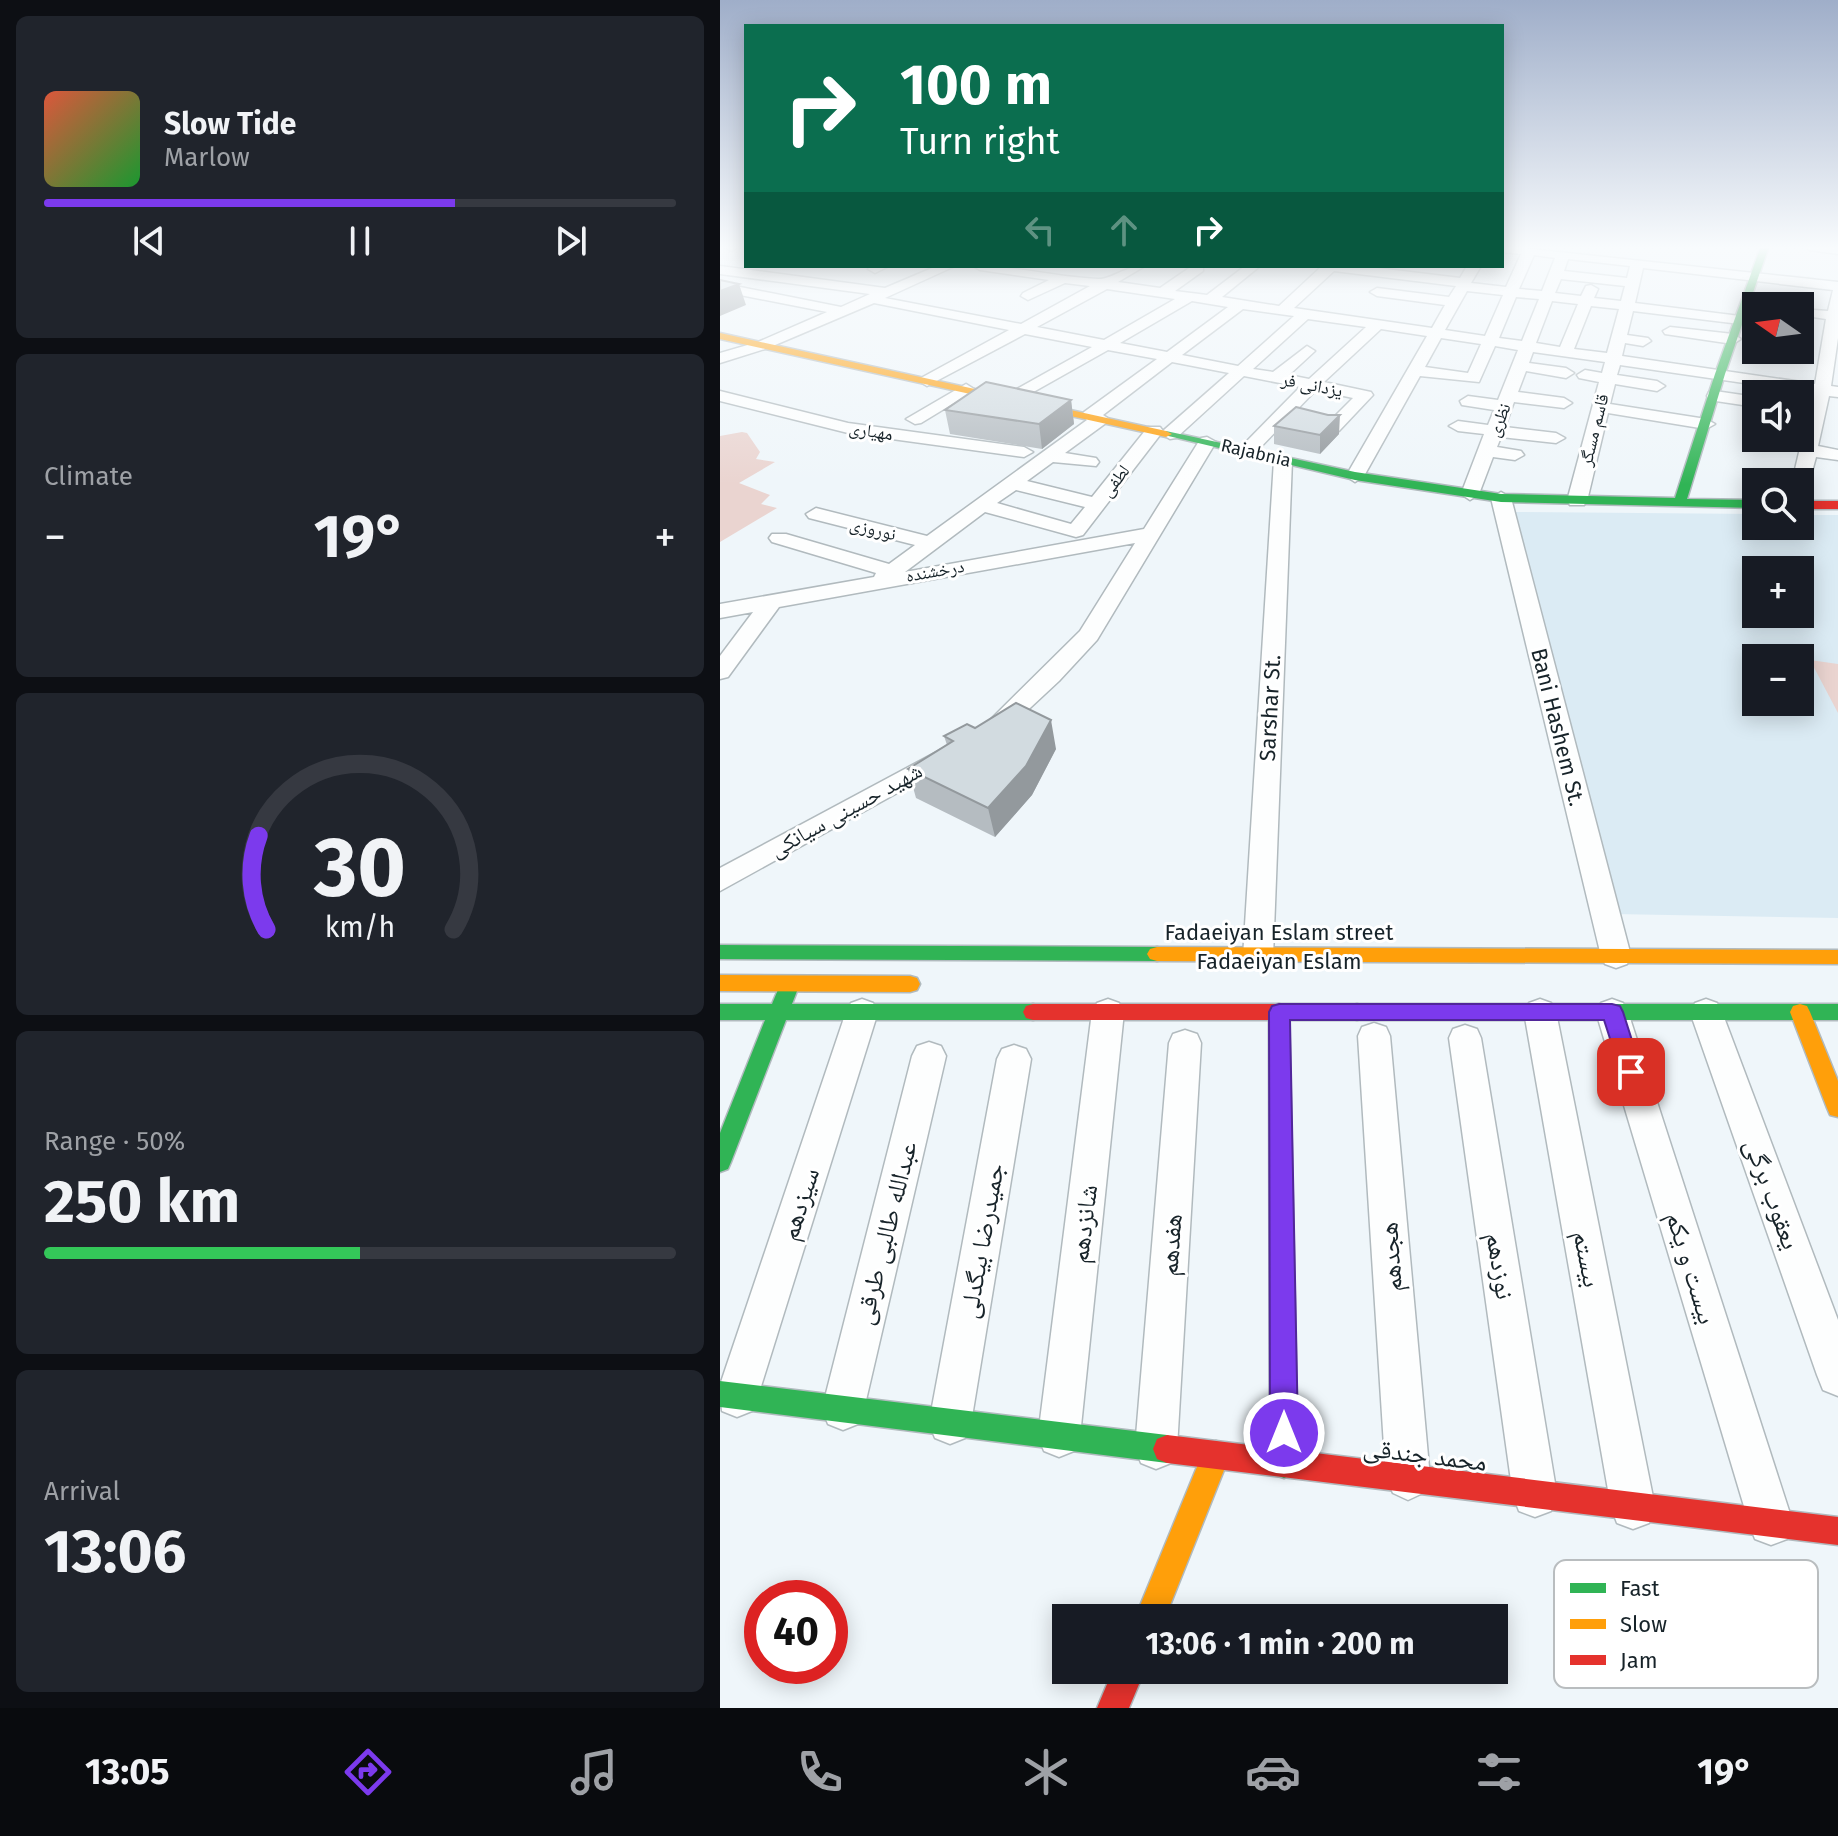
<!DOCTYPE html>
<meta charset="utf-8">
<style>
body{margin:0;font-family:"Fira Sans","Noto Naskh Arabic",sans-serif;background:#20242c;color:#f1f3f6;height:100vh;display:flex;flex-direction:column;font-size:30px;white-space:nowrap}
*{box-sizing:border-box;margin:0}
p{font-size:26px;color:#9ea1a6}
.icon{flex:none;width:44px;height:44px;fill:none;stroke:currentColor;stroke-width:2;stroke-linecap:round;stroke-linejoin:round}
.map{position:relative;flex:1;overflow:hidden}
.details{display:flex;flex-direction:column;gap:16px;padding:16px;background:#0d0f14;width:720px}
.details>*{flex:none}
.banner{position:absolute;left:24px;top:24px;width:760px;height:244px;border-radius:0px;box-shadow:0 4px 20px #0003;background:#0b6e4f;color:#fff;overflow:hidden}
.needle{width:52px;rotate:284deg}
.buttons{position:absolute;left:1022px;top:292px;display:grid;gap:16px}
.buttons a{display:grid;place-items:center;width:72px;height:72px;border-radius:0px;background:#171b24;box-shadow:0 4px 20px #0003;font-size:40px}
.speed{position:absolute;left:24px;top:1580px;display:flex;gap:16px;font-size:40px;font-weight:700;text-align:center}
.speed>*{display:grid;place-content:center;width:104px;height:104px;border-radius:50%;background:#171b24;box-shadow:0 4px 20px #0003;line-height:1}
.speed .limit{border:12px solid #d22;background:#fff;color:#111}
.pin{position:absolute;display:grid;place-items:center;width:68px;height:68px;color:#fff;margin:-34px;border-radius:16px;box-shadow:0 4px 12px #0006}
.me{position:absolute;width:88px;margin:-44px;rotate:0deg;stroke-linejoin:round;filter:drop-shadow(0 0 6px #0008)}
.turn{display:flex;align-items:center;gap:28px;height:168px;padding:0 24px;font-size:36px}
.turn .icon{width:104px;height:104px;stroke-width:2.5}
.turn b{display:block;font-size:56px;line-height:68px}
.lanes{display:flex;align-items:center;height:76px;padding:0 24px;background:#0003;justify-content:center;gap:40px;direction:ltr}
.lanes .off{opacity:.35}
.big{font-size:60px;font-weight:700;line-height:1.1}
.details .widget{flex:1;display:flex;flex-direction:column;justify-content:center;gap:12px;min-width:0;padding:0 28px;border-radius:12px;background:#20242c}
.details .dial{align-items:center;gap:0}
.dial svg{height:208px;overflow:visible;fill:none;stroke:#363941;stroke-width:7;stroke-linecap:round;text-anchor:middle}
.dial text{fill:#f1f3f6;stroke:none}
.song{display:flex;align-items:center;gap:24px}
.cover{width:96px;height:96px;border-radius:12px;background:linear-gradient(135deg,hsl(10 70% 55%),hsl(130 70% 35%))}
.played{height:8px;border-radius:4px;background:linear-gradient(90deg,#7c3aed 65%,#363941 65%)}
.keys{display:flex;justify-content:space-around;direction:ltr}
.heat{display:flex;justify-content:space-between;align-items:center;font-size:44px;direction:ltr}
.charge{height:12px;border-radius:6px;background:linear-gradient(90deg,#34c759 50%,#363941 0)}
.trip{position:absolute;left:332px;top:1604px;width:456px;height:80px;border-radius:0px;background:#171b24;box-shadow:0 4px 20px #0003;font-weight:700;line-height:80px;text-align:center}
.tabs{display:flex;height:128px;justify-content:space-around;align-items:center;background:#090b0e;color:#9ea1a6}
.tabs .icon{width:56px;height:56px}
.tabs .selected{color:#7c3aed}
.tabs b{font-size:36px;color:#f1f3f6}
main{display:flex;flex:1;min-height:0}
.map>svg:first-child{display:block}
.built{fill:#dbebf4;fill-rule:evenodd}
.green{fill:#ead4d0}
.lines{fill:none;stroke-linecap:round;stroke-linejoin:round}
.street-casing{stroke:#b1babe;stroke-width:3}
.fast-casing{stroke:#b1babe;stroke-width:3}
.slow-casing{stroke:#b1babe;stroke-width:3}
.jam-casing{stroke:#b1babe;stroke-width:3}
.street{fill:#fdfefe;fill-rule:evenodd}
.fast{fill:#30b455;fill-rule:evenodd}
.slow{fill:#ff9f0a;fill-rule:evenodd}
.jam{fill:#e5322d;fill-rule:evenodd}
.wall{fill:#b5bcc1}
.shaded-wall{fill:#93999d}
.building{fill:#d2dbe0;stroke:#93999d;stroke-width:2}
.route{fill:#7c3aed;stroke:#51269a;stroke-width:2}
.labels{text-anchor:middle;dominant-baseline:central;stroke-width:6;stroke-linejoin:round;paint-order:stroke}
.far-street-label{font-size:18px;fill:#172329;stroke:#fff}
.street-label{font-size:22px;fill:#172329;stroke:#fff}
.near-street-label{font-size:26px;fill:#172329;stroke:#fff}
.key{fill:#fff;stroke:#b9bdbf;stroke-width:2}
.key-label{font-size:22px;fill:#172329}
</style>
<main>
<section class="details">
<div class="widget">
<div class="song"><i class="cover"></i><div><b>Slow Tide</b><p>Marlow</p></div></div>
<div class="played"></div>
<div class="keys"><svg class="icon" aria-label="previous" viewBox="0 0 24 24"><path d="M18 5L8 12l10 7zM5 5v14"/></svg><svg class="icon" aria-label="pause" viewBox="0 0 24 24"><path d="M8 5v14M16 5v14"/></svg><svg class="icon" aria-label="next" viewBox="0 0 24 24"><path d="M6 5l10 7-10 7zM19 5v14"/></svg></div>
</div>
<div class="widget"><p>Climate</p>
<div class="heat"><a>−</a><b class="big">19°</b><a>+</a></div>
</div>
<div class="widget dial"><svg viewBox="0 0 100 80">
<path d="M14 69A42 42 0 1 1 86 69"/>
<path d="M14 69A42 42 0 0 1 11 33" stroke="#7c3aed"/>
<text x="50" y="56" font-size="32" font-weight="700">30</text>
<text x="50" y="72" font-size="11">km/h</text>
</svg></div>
<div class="widget"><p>Range · 50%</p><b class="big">250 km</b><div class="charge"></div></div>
<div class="widget"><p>Arrival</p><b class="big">13:06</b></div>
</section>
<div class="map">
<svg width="1118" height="1708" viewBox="0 0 1118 1708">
<rect width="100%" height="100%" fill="#eff6fa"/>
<!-- built -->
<path class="built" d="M 791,512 L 1036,514 L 1036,526 L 1080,526 L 1080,515 L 1118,515 L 1118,918 L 893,914 ZM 1036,570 L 1080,570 L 1080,614 L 1036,614 ZM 1036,658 L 1080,658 L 1080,702 L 1036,702 Z"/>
<!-- green -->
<path class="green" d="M 22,432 L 27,433 L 40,452 L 36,459 L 55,462 L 19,483 L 50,495 L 41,504 L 57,508 L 0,542 L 0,436 Z
M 1090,660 L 1118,664 L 1118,713 Z"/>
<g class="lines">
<defs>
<path id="street" d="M 2,246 L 18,246 L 18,247 L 12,251 Z
M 782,246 L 1118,282 L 1118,338 L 1111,386 L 1118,387 L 1118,397 L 1109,396 L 1098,446 L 1118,450 L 1118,460 L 1096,457 L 1087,490 L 1080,492 L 1080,482 L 1072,482 L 1093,393 L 900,365 L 897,375 L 937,381 L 945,386 L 937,391 L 895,384 L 890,404 L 986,419 L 995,424 L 986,429 L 888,413 L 867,501 L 864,505 L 850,505 L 847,501 L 879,382 L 859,378 L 857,375 L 865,370 L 882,373 L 885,362 L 813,352 L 809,363 L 846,368 L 854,373 L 846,378 L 806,371 L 798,392 L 844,398 L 852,403 L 844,408 L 794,402 L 785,427 L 836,433 L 845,438 L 836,443 L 781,437 L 777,447 L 801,451 L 804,455 L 795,460 L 773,457 L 759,494 L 750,500 L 741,494 L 764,434 L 738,431 L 729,426 L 738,421 L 768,425 L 774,410 L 742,405 L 740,401 L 748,396 L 778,400 L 798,350 L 775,346 L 759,382 L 700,376 L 644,476 L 635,482 L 626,476 L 707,336 L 661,329 L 604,382 L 651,392 L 653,395 L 619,431 L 607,431 L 604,427 L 633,398 L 596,390 L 533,455 L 521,455 L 518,451 L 521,447 L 580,387 L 524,376 L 456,438 L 450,439 L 441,434 L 444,430 L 509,373 L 452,362 L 383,415 L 389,419 L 386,423 L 345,453 L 376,458 L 379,462 L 376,466 L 333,462 L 307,481 L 372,497 L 428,427 L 440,427 L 443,431 L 440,435 L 363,535 L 356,537 L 265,512 L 185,572 L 424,529 L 481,438 L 487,437 L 496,442 L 377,640 L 339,681 L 283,733 L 265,733 L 262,728 L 360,631 L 415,543 L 59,607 L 8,677 L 0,679 L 0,656 L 33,612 L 0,618 L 0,604 L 154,577 L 156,573 L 52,542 L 49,538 L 52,534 L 66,534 L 169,564 L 195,545 L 89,518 L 86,514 L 96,508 L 207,536 L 367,420 L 361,416 L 364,412 L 437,359 L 388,350 L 292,404 L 284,399 L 286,395 L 372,347 L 305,334 L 207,386 L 199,381 L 201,378 L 289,330 L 154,303 L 48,348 L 0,363 L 0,353 L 38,342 L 107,312 L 0,291 L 0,283 L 121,307 L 150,294 L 0,274 L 0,266 L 165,288 L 217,266 L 235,266 L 165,298 L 301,324 L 370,286 L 345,283 L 308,300 L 301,296 L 303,293 L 329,280 L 260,270 L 253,266 C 296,266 336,277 378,279 C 391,280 404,266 425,266 L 398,282 L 440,288 L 472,266 L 483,266 L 483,271 L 455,291 L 487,295 L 525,266 L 540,266 L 502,297 L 559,306 L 602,266 L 641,266 L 740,278 L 747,266 L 761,266 L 751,283 L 786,287 L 801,254 L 782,252 ZM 814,255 L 835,258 L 822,291 L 799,289 ZM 848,259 L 910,266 L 907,278 L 844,271 ZM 923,268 L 1113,290 L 1108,311 L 1080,309 L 1080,315 L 1106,319 L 1095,384 L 902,356 L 905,343 L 923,346 L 931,341 L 928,338 L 907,335 L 913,311 L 1020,324 L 1027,320 L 1020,316 L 915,303 ZM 614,271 L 736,286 L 729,297 L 657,288 L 650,292 L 657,296 L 725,305 L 712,328 L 574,308 ZM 841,279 L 905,286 L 901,301 L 874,298 L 878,289 L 871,285 L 866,286 L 861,296 L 835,293 ZM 387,289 L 455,299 L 384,340 L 317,327 ZM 747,291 L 783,295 L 765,336 L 725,330 ZM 796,297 L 819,299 L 802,341 L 779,338 ZM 472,301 L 508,307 L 447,352 L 400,343 ZM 832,301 L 858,304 L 840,347 L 816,343 ZM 871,306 L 899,309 L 887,353 L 854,349 ZM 523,309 L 574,316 L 518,366 L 462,355 ZM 588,319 L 646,327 L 589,379 L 569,375 L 595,351 L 587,346 L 553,372 L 533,369 ZM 721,338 L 761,344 L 748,373 L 705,367 ZM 296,490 L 365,507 L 351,524 L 277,503 Z
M 1088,246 L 1118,246 L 1118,254 L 1089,250 Z
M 151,266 L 169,266 L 155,273 L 148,269 Z
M 950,327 L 1013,334 L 1021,339 L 1013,344 L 945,334 L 943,331 Z
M 246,384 L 254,389 L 252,392 L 201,423 L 195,424 L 186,419 Z
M 0,391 L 128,423 L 304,447 L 313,452 L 304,457 L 128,433 L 0,401 Z
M 995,391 L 1036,397 L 1036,407 L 989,400 L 987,396 L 989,392 Z
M 563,455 L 572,460 L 553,957 L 549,965 L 538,969 L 527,965 L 523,957 L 554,460 Z
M 781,492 L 791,498 L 911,956 L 907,964 L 896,968 L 885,964 L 881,956 L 771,498 Z
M 224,748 L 233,750 L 237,756 L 233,762 L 0,891 L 0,868 Z
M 142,999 L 153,1003 L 158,1012 L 38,1396 L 32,1411 L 17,1417 L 2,1411 L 0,1385 L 126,1012 L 131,1003 Z
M 388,999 L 399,1003 L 404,1012 L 360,1436 L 354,1451 L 339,1457 L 324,1451 L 318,1436 L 372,1012 L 377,1003 Z
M 820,999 L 831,1003 L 836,1012 L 935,1507 L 929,1523 L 913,1529 L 897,1523 L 891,1507 L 804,1012 L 809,1003 Z
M 892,999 L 903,1003 L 908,1012 L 1073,1523 L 1067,1539 L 1051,1545 L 1035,1539 L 1029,1523 L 876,1012 L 881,1003 Z
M 986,999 L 997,1003 L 1002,1012 L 1118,1320 L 1118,1396 L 1103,1390 L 1097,1375 L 970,1012 L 975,1003 Z
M 654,1023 L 666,1027 L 670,1036 L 710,1478 L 703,1493 L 688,1500 L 673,1493 L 666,1478 L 638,1036 L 642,1027 Z
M 745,1025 L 757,1029 L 761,1038 L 837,1495 L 831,1511 L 815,1517 L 799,1511 L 793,1495 L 729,1038 L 733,1029 Z
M 465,1030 L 477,1034 L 481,1043 L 457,1448 L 451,1463 L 436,1469 L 421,1463 L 415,1448 L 449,1043 L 453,1034 Z
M 209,1042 L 221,1046 L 226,1056 L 144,1409 L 138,1424 L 123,1430 L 108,1424 L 102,1409 L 192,1056 L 197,1046 Z
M 294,1045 L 306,1049 L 311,1059 L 251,1423 L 245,1438 L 230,1444 L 215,1438 L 209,1423 L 277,1059 L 282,1049 Z"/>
<path id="fast" d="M 1041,246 L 1049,246 L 1005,374 L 967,499 L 1036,500 L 1036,508 L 781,502 L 635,480 L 440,434 L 446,431 L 635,472 L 781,494 L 955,498 L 995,374 Z
M 0,945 L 437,947 L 444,949 L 447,954 L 444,959 L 437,961 L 0,959 Z
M 67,983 L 74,985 L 77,991 L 72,1004 L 313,1004 L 320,1006 L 323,1012 L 320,1018 L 313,1020 L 66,1020 L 11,1162 L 8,1169 L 0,1172 L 0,1133 L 45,1020 L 0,1020 L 0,1004 L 52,1004 L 60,985 Z
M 559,1004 L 566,1006 L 569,1012 L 578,1464 L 574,1474 L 564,1478 L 554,1474 L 550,1464 L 549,1012 L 552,1006 Z
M 637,1004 L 1118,1004 L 1118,1020 L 637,1020 L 630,1018 L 627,1012 L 630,1006 Z
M 0,1381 L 447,1435 L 457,1439 L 461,1449 L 457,1459 L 447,1463 L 0,1407 Z"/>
<path id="slow" d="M 0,333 L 446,431 L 452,434 L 446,437 L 0,339 Z
M 437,947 L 1118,950 L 1118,964 L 437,961 L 430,959 L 427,954 L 430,949 Z
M 0,975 L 190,976 L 197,978 L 200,984 L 197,990 L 190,992 L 0,991 Z
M 1080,1004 L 1087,1006 L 1090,1012 L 1118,1081 L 1118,1117 L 1110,1115 L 1107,1108 L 1070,1012 L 1073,1006 Z
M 496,1441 L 506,1445 L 510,1455 L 445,1618 L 415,1618 L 486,1445 Z"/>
<path id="jam" d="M 1080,501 L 1118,501 L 1118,509 L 1080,509 Z
M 313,1004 L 637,1004 L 644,1006 L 647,1012 L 644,1018 L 637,1020 L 313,1020 L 306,1018 L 303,1012 L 306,1006 Z
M 447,1435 L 1118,1517 L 1118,1545 L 447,1463 L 437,1459 L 433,1449 L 437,1439 Z
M 393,1670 L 425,1670 L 409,1708 L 377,1708 Z"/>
</defs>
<!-- street casing -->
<use href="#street" class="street-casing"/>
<!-- fast casing -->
<use href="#fast" class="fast-casing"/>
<!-- slow casing -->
<use href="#slow" class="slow-casing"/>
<!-- jam casing -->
<use href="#jam" class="jam-casing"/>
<!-- street -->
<use href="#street" class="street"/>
<!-- fast -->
<use href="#fast" class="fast"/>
<!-- slow -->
<use href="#slow" class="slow"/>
<!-- jam -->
<use href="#jam" class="jam"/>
</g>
<!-- wall -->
<path class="wall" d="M 351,400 L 354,424 L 322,449 L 230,434 L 225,410 Z
M 554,426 L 619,434 L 600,454 L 554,444 Z
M 255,728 L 336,749 L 312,795 L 275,837 L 196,798 L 188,769 L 227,745 L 224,736 Z"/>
<!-- shaded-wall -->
<path class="shaded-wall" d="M 19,284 L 26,305 L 0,316 L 0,291 Z
M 351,400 L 354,424 L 322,449 L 319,424 Z
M 620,415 L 619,434 L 600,454 L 600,435 Z
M 331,720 L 336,749 L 312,795 L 275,837 L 268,808 Z"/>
<!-- building -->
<path class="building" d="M 0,280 L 19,284 L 0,291 Z
M 266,382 L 351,400 L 319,424 L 225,410 Z
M 576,407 L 608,415 L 620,415 L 600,435 L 554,426 Z
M 296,703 L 331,720 L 306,766 L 268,808 L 188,769 L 233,741 L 224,736 L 247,724 L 255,728 Z"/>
<!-- sky -->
<linearGradient id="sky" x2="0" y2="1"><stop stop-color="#9faec9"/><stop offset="0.51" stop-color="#f8fbfd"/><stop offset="1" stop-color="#f8fbfd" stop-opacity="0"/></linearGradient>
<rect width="1118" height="485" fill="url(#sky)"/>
<!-- route -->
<path class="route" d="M 559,1004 L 892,1004 L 900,1006 L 903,1012 L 922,1072 L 918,1079 L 911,1081 L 903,1079 L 884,1020 L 570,1020 L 578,1433 L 574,1443 L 564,1447 L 554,1443 L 550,1433 L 549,1012 L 552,1006 Z"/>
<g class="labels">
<!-- far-street labels -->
<g class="far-street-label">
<text transform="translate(592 385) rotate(11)">یزدانی فر</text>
<text transform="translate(779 420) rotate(-68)">نظری</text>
<text transform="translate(874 430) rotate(-76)">قاسم مسگر</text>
<text transform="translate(151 431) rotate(9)">مهیاری</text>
<text transform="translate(536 453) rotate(13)">Rajabnia</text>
<text transform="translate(395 481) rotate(-52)">لطفی</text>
<text transform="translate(153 529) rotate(14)">نوروزی</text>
<text transform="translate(215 571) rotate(-10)">درخشنده</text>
</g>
<!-- street labels -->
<g class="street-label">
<text transform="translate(550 708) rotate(-87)">Sarshar St.</text>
<text transform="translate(838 727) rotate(76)">Bani Hashem St.</text>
<text transform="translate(126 810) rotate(-29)">شهید حسینی سیانکی</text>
<text x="559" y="932">Fadaeiyan Eslam street</text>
<text x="559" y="961">Fadaeiyan Eslam</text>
</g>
<!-- near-street labels -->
<g class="near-street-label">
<text transform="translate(1052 1194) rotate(70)">یعقوب برگی</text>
<text transform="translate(80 1204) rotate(-72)">سیزدهم</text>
<text transform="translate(364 1224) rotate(-83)">شانزدهم</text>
<text transform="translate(166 1233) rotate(-76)">عبدالله طالبی طرقی</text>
<text transform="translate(262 1241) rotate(-80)">جمیدرضا بیگدلی</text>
<text transform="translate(451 1245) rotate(-86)">هفدهم</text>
<text transform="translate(671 1257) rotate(-94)">هجدهم</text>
<text transform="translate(867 1259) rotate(79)">بیستم</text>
<text transform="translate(780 1266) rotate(81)">نوزدهم</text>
<text transform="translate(971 1268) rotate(73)">بیست و یکم</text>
<text transform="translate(705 1455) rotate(7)">محمد جندقی</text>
</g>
</g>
<!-- legend -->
<rect x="834" y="1560" width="264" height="128" rx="12" class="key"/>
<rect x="850" y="1583" width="36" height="10" fill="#30b455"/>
<rect x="850" y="1619" width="36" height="10" fill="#ff9f0a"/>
<rect x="850" y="1655" width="36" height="10" fill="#e5322d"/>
<g class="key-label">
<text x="900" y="1596">Fast</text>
<text x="900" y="1632">Slow</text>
<text x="900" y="1668">Jam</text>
</g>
</svg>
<div class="buttons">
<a><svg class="needle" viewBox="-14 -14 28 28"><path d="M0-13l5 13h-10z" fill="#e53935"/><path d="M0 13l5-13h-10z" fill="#9ea1a6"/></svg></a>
<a><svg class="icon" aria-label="sound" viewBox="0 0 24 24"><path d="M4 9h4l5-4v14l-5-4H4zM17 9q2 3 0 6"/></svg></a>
<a><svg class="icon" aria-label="search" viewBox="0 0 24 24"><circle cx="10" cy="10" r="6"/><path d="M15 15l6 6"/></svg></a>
<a>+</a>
<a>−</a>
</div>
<div class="speed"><div class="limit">40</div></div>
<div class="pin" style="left:911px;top:1072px;background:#d93025"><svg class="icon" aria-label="arrive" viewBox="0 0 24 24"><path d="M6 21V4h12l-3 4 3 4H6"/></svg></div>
<svg class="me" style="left:564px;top:1433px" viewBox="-20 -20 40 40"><circle r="17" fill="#7c3aed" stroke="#fff" stroke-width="3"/><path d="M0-11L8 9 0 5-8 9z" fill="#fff"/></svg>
<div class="trip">13:06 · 1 min · 200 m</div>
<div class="banner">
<div class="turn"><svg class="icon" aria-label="right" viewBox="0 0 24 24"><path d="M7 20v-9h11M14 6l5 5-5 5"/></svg><div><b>100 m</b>Turn right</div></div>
<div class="lanes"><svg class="icon off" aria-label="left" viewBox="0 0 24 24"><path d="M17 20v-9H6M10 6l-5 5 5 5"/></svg><svg class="icon off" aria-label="ahead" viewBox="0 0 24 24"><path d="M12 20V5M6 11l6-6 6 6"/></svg><svg class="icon" aria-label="right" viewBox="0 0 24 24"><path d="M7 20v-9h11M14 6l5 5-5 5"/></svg></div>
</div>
</div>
</main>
<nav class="tabs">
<b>13:05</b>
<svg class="icon selected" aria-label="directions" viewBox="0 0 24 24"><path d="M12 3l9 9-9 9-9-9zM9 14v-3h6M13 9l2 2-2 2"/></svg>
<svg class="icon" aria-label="music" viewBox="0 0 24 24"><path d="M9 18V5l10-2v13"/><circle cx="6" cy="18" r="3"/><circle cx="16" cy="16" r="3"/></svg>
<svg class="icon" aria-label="phone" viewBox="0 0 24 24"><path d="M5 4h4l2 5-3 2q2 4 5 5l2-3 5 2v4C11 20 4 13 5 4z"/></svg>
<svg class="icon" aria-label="climate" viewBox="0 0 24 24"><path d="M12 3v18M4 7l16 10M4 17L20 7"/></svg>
<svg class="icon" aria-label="car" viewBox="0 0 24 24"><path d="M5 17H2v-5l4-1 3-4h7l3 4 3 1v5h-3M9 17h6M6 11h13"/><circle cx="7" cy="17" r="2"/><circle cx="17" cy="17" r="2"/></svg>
<svg class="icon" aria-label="filters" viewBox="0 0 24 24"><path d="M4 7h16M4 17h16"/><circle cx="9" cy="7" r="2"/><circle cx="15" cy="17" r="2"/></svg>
<b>19°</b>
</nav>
